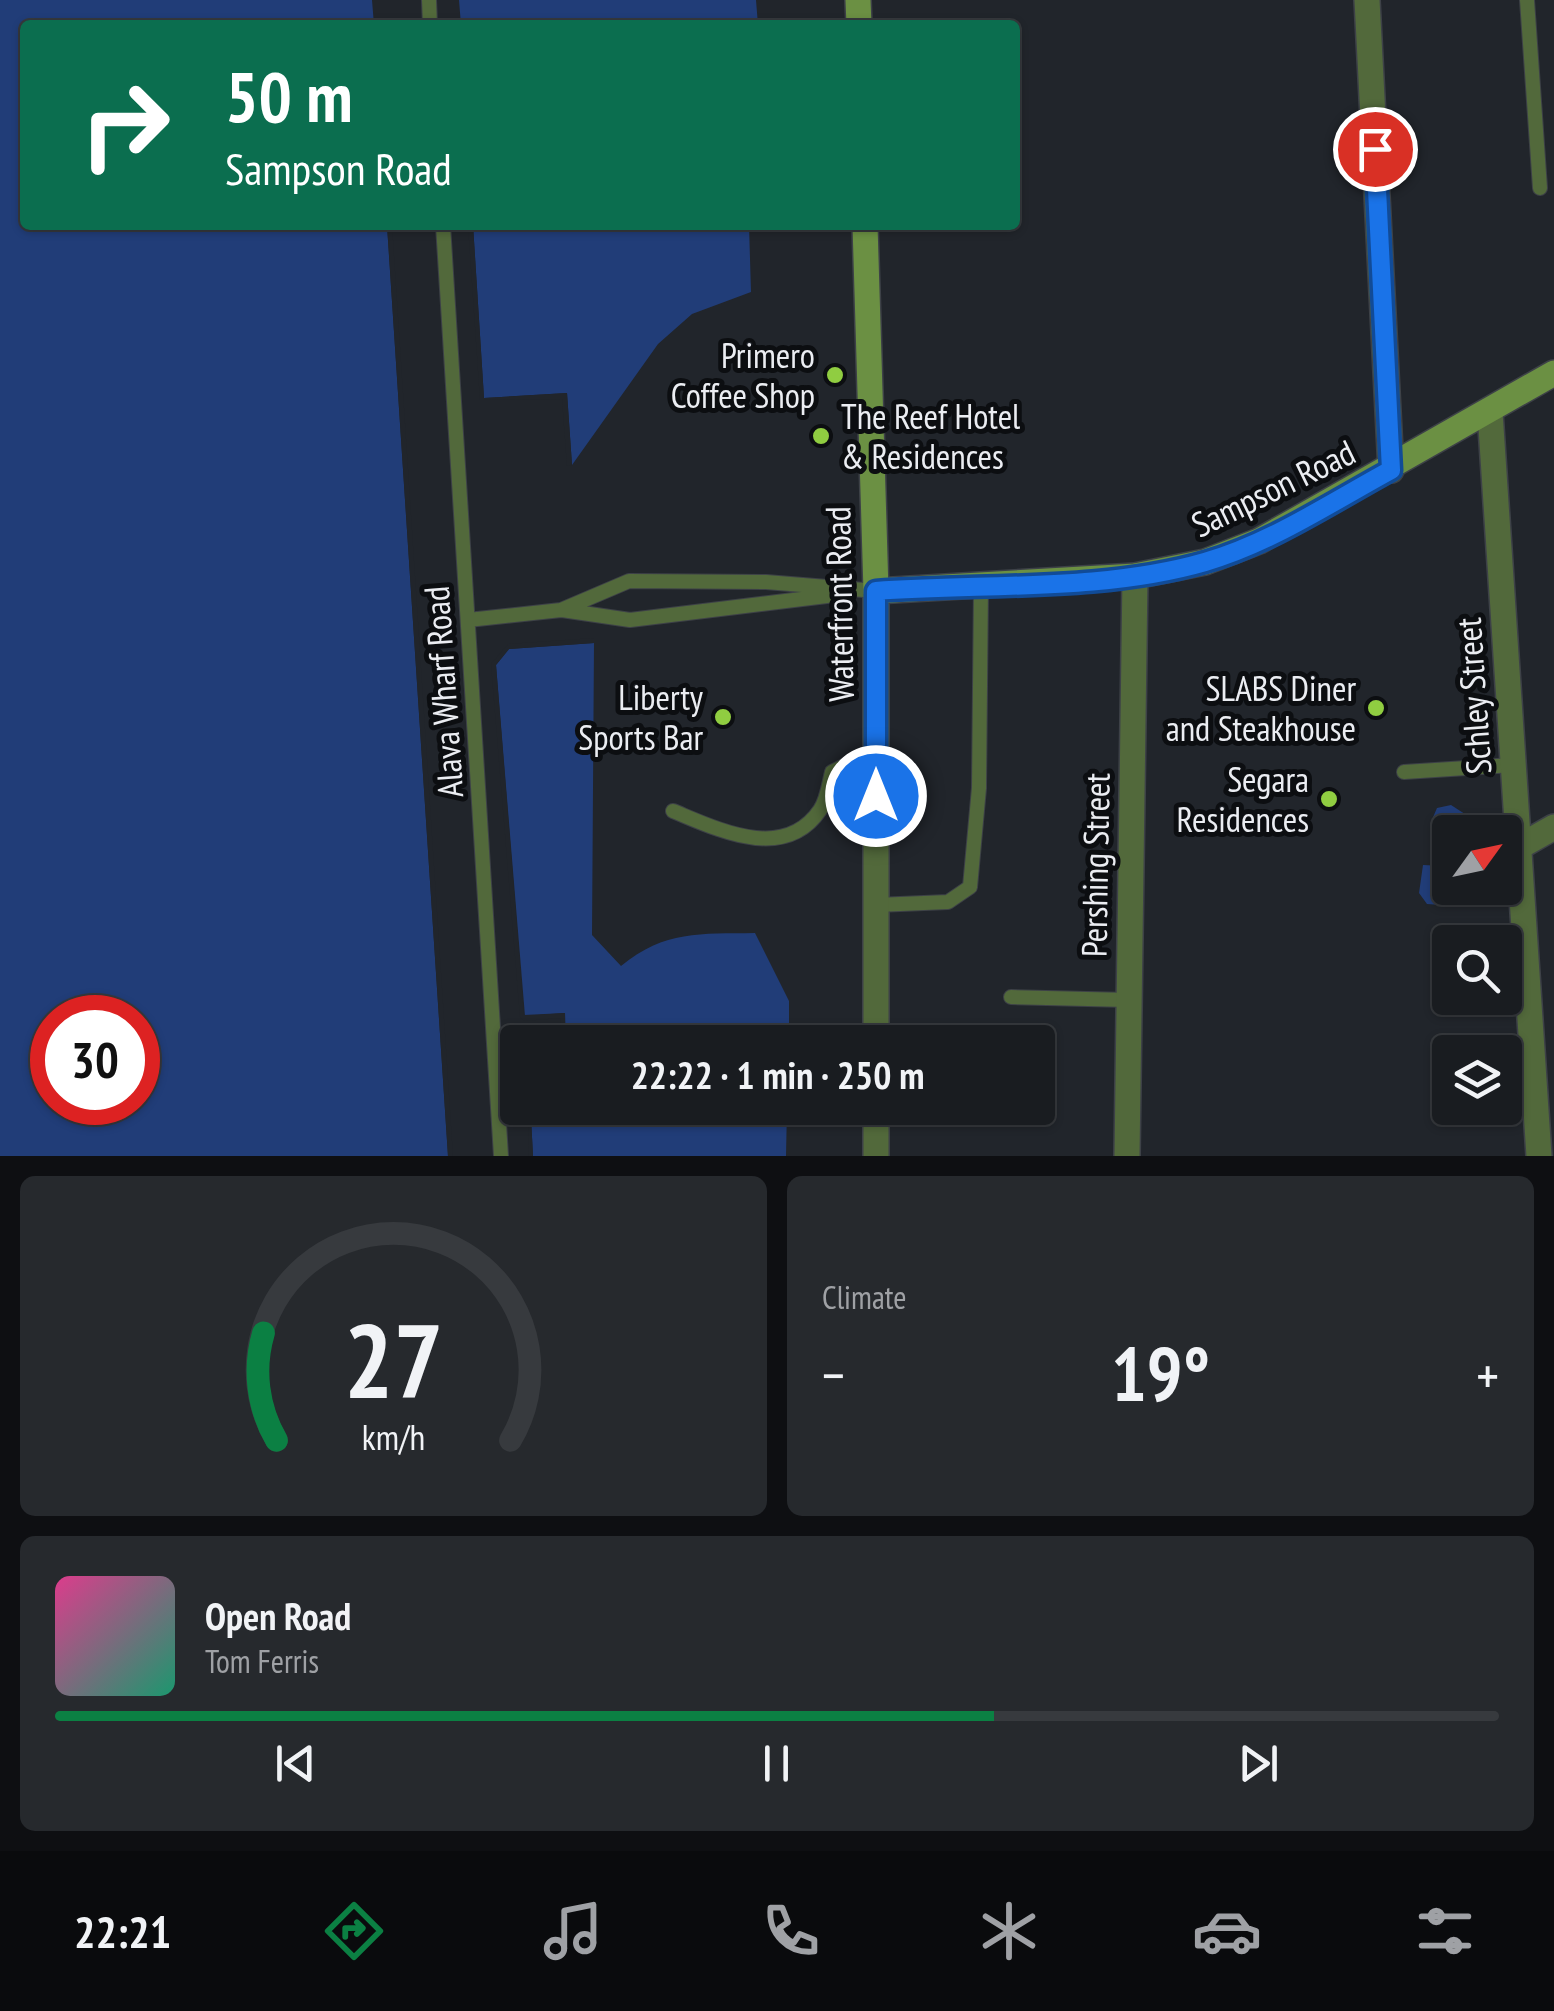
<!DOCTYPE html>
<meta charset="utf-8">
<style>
body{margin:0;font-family:"PT Sans Narrow",sans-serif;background:#26292d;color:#f1f3f6;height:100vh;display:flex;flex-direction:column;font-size:38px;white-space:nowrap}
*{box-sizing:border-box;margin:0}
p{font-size:32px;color:#9fa1a5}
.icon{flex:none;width:55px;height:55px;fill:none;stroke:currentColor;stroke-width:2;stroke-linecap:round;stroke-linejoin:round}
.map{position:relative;height:1156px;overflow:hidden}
.side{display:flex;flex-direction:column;gap:20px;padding:20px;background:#0e0f12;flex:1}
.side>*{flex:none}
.banner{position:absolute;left:20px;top:20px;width:1000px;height:210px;border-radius:10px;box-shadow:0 2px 8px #0004,0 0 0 2px #373a3e;background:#0b6e4f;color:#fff;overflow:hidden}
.needle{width:65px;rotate:57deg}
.controls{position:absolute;left:1432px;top:815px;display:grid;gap:20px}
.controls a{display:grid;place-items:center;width:90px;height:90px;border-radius:10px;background:#191c20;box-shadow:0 2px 8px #0004,0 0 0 2px #373a3e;font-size:50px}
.speed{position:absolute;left:30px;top:995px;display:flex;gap:20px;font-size:50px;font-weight:700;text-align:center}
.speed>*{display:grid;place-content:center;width:130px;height:130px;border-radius:50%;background:#191c20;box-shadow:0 2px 8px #0004,0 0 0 2px #373a3e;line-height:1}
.speed .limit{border:15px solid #d22;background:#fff;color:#111}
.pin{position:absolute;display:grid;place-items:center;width:85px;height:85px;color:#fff;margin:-42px;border:5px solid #fff;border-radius:50%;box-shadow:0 2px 10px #0007}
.me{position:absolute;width:110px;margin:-55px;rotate:0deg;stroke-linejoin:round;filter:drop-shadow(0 0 8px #0008)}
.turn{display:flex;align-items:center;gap:35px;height:210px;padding:0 40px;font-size:45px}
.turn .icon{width:130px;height:130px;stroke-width:2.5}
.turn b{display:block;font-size:70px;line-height:85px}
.big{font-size:75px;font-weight:700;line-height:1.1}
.side .tile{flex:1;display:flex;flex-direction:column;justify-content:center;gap:15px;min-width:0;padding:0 35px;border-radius:15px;background:#26292d}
.side .dial{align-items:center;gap:0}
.dial svg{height:260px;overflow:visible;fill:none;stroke:#373a3e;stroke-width:7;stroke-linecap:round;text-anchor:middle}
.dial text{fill:#f1f3f6;stroke:none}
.song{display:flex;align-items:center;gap:30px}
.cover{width:120px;height:120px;border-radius:15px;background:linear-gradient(135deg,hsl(330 70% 55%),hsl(160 70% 35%))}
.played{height:10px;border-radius:5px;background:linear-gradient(90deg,#0b8043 65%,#373a3e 65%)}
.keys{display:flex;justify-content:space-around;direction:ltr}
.heat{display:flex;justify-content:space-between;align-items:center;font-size:55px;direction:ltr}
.side .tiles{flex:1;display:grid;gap:20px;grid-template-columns:1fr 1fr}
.tile:last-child{grid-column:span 2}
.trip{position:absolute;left:500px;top:1025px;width:555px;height:100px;border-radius:10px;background:#191c20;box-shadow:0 2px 8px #0004,0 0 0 2px #373a3e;font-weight:700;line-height:100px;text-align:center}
.menu{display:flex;height:160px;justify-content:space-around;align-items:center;background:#0a0b0d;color:#9fa1a5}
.menu .icon{width:70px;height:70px}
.menu .current{color:#0b8043}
.menu b{font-size:45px;color:#f1f3f6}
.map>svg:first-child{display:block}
.water{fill:#213d78;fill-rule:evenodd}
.pier{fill:#21252b}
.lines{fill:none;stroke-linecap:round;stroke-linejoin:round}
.lane-casing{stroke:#3d4147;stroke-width:16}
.street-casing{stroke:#3d4147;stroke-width:28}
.secondary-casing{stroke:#3d4147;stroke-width:28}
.lane{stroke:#52693b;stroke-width:14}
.street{stroke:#52693b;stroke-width:25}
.secondary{stroke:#6b9043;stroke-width:25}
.route-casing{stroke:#114b97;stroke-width:25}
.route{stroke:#1a73e8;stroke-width:18}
.poi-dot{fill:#90cd41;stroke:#0c0e11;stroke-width:4}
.labels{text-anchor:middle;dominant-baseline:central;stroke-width:10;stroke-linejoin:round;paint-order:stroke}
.poi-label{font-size:35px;fill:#ebedf2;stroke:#0c0e11;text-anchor:end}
.street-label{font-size:35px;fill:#ebedf2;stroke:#0c0e11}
</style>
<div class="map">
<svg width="1554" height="1156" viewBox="0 0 1554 1156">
<rect width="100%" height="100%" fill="#21252b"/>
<!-- water -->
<path class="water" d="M 0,0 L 372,0 L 374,25 L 25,25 L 25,225 L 387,225 L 448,1156 L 0,1156 ZM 52,1018 L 138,1018 L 138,1102 L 52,1102 Z
M 459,0 L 756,0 L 758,25 L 461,25 Z
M 473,225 L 749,225 L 751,292 L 692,314 L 658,344 L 572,465 L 567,393 L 484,398 Z
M 594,643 L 592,935 L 621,966 C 665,930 700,934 755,933 L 789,1001 L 789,1042 L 566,1042 L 564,1013 L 525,1016 L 496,665 L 509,649 Z
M 1451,805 L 1468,816 L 1472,832 L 1453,832 L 1431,822 L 1437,808 Z
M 1423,865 L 1445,866 L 1450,897 L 1441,905 L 1427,904 L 1419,893 Z
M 626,1108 L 787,1108 L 786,1156 L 533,1156 L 531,1118 L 625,1112 Z"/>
<!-- pier -->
<path class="pier" d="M 387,225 L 392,225 L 453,1156 L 448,1156 Z
M 468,225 L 473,225 L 484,398 L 567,393 L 572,465 L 567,466 L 562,399 L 480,400 Z
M 594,638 L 594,643 L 509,649 L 496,665 L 524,1015 L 565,1013 L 566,1042 L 561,1042 L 560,1018 L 524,1021 L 520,1017 L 491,664 L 508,644 Z
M 626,1108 L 626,1112 L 531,1118 L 533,1156 L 528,1156 L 529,1113 Z"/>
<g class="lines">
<defs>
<path id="lane" d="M 429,0 L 430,25
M 1527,0 L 1540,188
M 443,225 L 501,1156
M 562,610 L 630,620 L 843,594
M 468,620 L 561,610 L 629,581 L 766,582 L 876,591
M 1404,772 L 1513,765
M 673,811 C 717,829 784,863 820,810 C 827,800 829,784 832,772 L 854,761 L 876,759
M 876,905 L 948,902 L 970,887 L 979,788 L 981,585
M 1011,997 L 1128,1000"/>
<path id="street" d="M 1367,0 L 1391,470
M 1490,412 L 1539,1156
M 876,591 L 876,1042
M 1519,847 L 1554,827
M 876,1108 L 876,1156
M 1127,1156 L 1135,576"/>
<path id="secondary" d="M 858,0 L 859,25
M 865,225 L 876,591 L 1135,576 L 1205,562 L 1259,541 L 1554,373"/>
</defs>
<!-- lane casing -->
<use href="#lane" class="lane-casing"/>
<!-- street casing -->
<use href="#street" class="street-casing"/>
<!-- secondary casing -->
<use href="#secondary" class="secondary-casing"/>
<!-- lane -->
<use href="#lane" class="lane"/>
<!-- street -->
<use href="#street" class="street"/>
<!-- secondary -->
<use href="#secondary" class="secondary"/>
</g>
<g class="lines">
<defs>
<path id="route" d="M 876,796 L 876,591 C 983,583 1101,592 1205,562 C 1271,543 1332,502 1391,470 L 1375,149"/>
</defs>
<!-- route casing -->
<use href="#route" class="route-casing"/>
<!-- route -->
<use href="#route" class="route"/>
</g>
<!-- markers -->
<g class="poi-dot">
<circle cx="835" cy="375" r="10"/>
<circle cx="821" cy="436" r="10"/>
<circle cx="1376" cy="708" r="10"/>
<circle cx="723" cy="717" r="10"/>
<circle cx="1329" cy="799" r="10"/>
</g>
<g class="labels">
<!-- poi labels -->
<g class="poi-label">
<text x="815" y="355">Primero<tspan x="815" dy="40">Coffee Shop</tspan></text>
<text x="841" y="416" text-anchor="start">The Reef Hotel<tspan x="841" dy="40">&amp; Residences</tspan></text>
<text x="1356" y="688">SLABS Diner<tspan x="1356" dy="40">and Steakhouse</tspan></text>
<text x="703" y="697">Liberty<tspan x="703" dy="40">Sports Bar</tspan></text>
<text x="1309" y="779">Segara<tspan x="1309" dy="40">Residences</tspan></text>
</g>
<!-- street labels -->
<g class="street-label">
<text transform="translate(1273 488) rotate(-26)">Sampson Road</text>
<text transform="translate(839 604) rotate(-91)">Waterfront Road</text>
<text transform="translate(443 692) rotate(-94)">Alava Wharf Road</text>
<text transform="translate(1473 696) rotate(-94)">Schley Street</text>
<text transform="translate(1095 865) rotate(-89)">Pershing Street</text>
</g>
</g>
</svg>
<div class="controls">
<a><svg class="needle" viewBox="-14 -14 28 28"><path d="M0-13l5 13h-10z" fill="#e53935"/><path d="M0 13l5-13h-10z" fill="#9fa1a5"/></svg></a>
<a><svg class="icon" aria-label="search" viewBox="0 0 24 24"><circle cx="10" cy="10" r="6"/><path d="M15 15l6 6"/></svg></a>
<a><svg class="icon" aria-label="layers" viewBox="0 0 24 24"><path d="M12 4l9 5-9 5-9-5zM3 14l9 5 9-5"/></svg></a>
</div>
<div class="speed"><div class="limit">30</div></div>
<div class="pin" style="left:1375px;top:149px;background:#d93025"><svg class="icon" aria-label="arrive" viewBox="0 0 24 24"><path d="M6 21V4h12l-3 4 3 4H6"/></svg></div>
<svg class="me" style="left:876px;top:796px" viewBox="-20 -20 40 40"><circle r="17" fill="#1a73e8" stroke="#fff" stroke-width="3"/><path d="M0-11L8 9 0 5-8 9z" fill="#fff"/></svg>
<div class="trip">22:22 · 1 min · 250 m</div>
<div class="banner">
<div class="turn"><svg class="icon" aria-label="right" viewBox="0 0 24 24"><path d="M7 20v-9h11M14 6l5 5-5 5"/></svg><div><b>50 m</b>Sampson Road</div></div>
</div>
</div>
<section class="side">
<div class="tiles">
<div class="tile dial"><svg viewBox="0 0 100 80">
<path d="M14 69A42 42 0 1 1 86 69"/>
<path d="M14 69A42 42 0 0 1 10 36" stroke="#0b8043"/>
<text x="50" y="56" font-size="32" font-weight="700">27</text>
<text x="50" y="72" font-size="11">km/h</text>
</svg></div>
<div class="tile"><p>Climate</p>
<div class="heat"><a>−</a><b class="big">19°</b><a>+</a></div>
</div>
<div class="tile">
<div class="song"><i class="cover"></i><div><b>Open Road</b><p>Tom Ferris</p></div></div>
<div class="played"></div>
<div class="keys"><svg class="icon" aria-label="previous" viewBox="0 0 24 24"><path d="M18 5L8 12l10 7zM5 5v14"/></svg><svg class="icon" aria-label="pause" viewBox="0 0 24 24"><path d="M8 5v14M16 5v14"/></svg><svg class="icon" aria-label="next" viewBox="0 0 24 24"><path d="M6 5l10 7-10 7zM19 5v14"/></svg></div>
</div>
</div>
</section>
<nav class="menu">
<b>22:21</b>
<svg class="icon current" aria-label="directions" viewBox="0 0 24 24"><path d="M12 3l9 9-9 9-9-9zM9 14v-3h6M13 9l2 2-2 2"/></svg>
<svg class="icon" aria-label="music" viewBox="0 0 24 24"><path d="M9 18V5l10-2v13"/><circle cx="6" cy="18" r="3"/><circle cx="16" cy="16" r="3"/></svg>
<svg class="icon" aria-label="phone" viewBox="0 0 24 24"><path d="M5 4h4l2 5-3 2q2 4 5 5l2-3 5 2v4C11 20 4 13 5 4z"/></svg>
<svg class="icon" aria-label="climate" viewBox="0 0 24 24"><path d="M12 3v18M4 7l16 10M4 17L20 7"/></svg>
<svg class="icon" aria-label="car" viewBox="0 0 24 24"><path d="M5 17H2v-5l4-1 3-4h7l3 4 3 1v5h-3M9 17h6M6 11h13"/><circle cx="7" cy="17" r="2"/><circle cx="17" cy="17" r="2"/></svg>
<svg class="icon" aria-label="filters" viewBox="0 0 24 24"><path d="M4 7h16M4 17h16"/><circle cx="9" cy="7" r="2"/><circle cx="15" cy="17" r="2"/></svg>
</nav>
